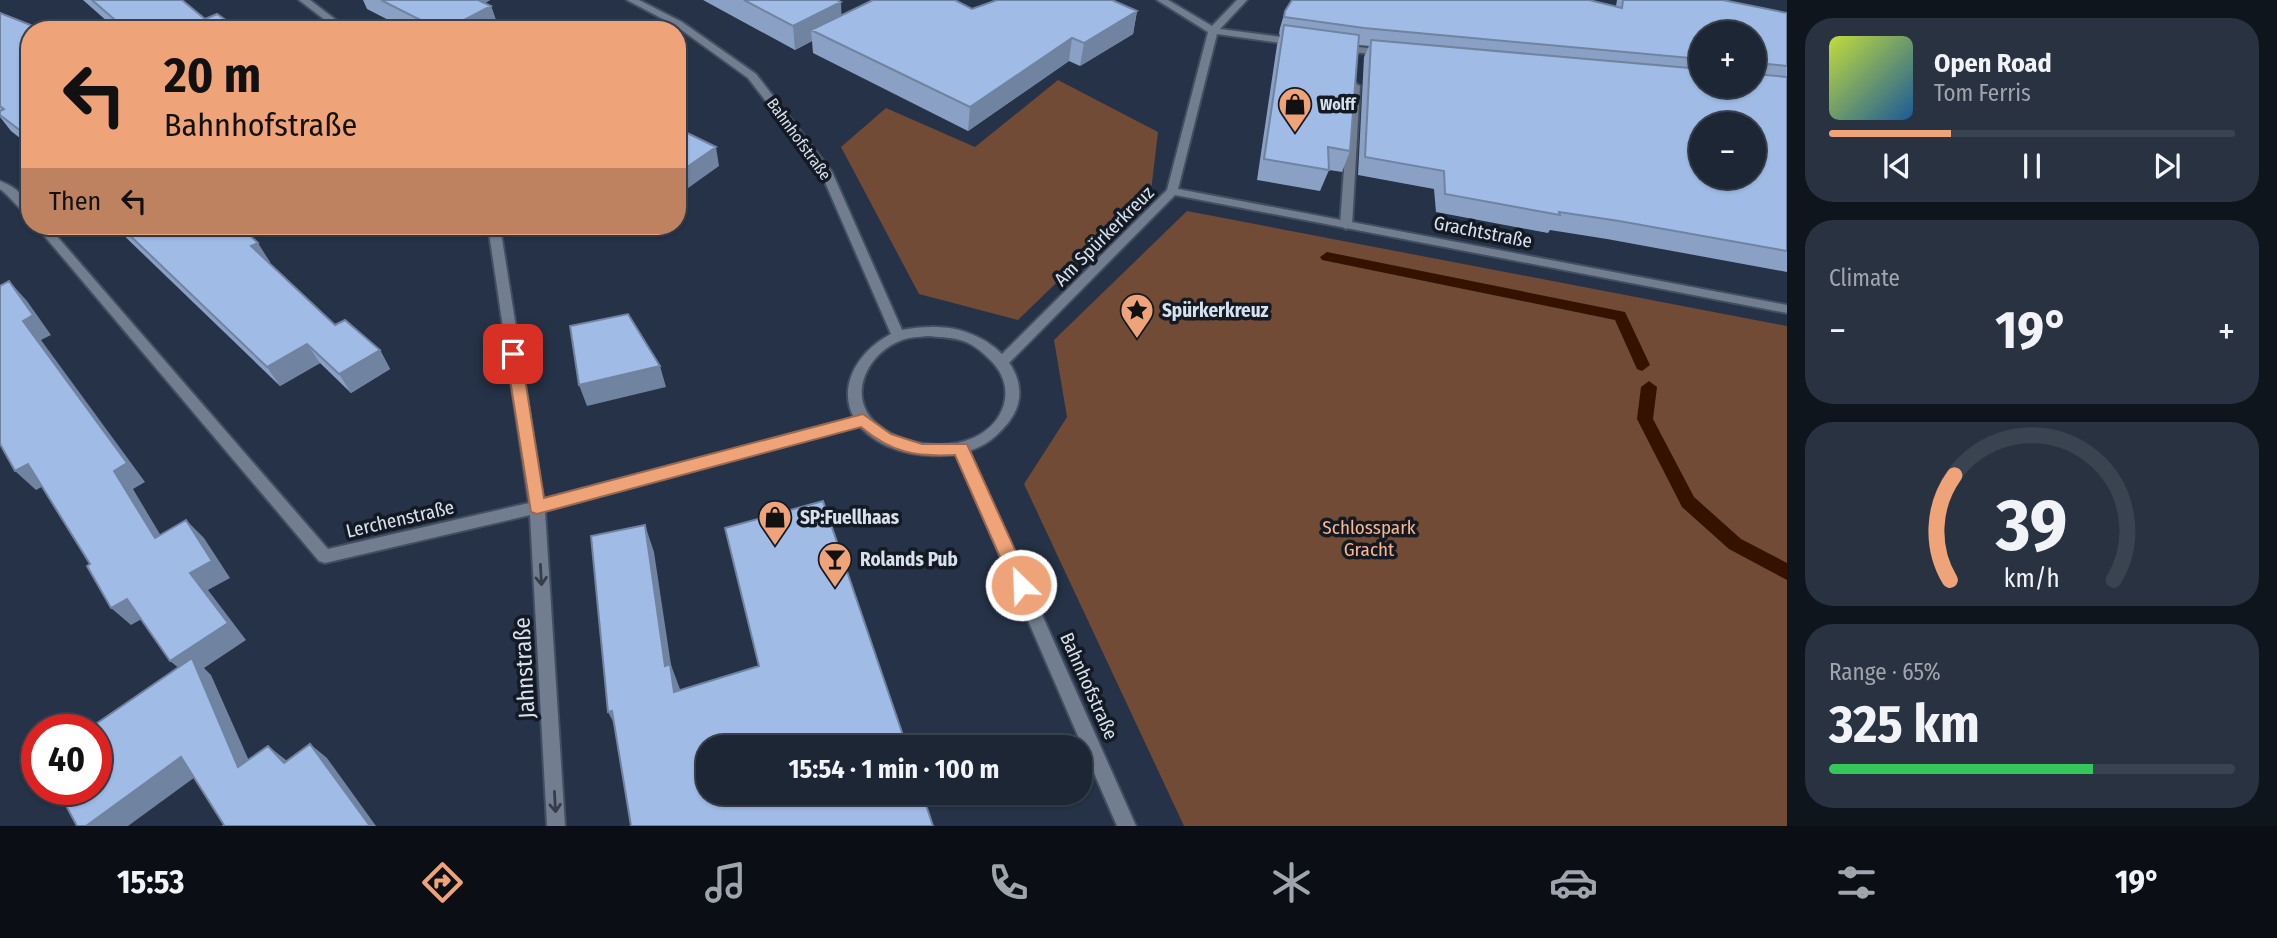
<!DOCTYPE html>
<meta charset="utf-8">
<style>
body{margin:0;font-family:"Fira Sans Condensed",sans-serif;background:#293241;color:#f1f3f6;height:100vh;display:flex;flex-direction:column;font-size:26px;white-space:nowrap}
*{box-sizing:border-box;margin:0}
p{font-size:23px;color:#a0a5ad}
.icon{flex:none;width:38px;height:38px;fill:none;stroke:currentColor;stroke-width:2;stroke-linecap:round;stroke-linejoin:round}
.map{position:relative;flex:1;overflow:hidden}
.drawer{display:flex;flex-direction:column;gap:18px;padding:18px;background:#0f151d;width:490px}
.drawer>*{flex:none}
.guide{position:absolute;left:21px;top:21px;width:665px;height:214px;border-radius:28px;box-shadow:0 2px 5px #0004,0 0 0 2px #3a4350;background:#efa378;color:#111;overflow:hidden}
.buttons{position:absolute;left:1689px;top:21px;display:grid;gap:14px}
.buttons a{display:grid;place-items:center;width:77px;height:77px;border-radius:50%;background:#1c2635;box-shadow:0 2px 5px #0004,0 0 0 2px #3a4350;font-size:35px}
.speed{position:absolute;left:21px;top:714px;display:flex;gap:14px;font-size:35px;font-weight:700;text-align:center}
.speed>*{display:grid;place-content:center;width:91px;height:91px;border-radius:50%;background:#1c2635;box-shadow:0 2px 5px #0004,0 0 0 2px #3a4350;line-height:1}
.speed .limit{border:10px solid #d22;background:#fff;color:#111}
.pin{position:absolute;display:grid;place-items:center;width:60px;height:60px;color:#fff;margin:-30px;border-radius:14px;box-shadow:0 4px 10px #0006}
.me{position:absolute;width:77px;margin:-38px;rotate:336deg;stroke-linejoin:round;filter:drop-shadow(0 0 5px #0008)}
.turn{display:flex;align-items:center;gap:24px;height:147px;padding:0 28px;font-size:32px}
.turn .icon{width:91px;height:91px;stroke-width:2.5}
.turn b{display:block;font-size:49px;line-height:60px}
.then{display:flex;align-items:center;height:66px;padding:0 28px;background:#0003;gap:14px;font-size:26px}
.big{font-size:52px;font-weight:700;line-height:1.1}
.drawer .widget{flex:1;display:flex;flex-direction:column;justify-content:center;gap:10px;min-width:0;padding:0 24px;border-radius:28px;background:#293241}
.drawer .dial{align-items:center;gap:0}
.dial svg{height:182px;overflow:visible;fill:none;stroke:#3a4350;stroke-width:7;stroke-linecap:round;text-anchor:middle}
.dial text{fill:#f1f3f6;stroke:none}
.song{display:flex;align-items:center;gap:21px}
.cover{width:84px;height:84px;border-radius:10px;background:linear-gradient(135deg,hsl(70 70% 55%),hsl(210 70% 35%))}
.played{height:7px;border-radius:4px;background:linear-gradient(90deg,#efa378 30%,#3a4350 30%)}
.keys{display:flex;justify-content:space-around;direction:ltr}
.heat{display:flex;justify-content:space-between;align-items:center;font-size:38px;direction:ltr}
.charge{height:10px;border-radius:5px;background:linear-gradient(90deg,#34c759 65%,#3a4350 0)}
.trip{position:absolute;left:696px;top:735px;width:396px;height:70px;border-radius:28px;background:#1c2635;box-shadow:0 2px 5px #0004,0 0 0 2px #3a4350;font-weight:700;line-height:70px;text-align:center}
.dock{display:flex;height:112px;justify-content:space-around;align-items:center;background:#0b0f15;color:#a0a5ad}
.dock .icon{width:49px;height:49px}
.dock .active{color:#efa378}
.dock b{font-size:32px;color:#f1f3f6}
main{display:flex;flex:1;min-height:0}
.map>svg:first-child{display:block}
.green{fill:#714b35}
.lines{fill:none;stroke-linecap:round;stroke-linejoin:round}
.stream{fill:#351200;fill-rule:evenodd}
.service-casing{stroke:#424e62;stroke-width:4}
.minor-casing{stroke:#424e62;stroke-width:4}
.tertiary-casing{stroke:#424e62;stroke-width:4}
.service{fill:#727d8f;fill-rule:evenodd}
.minor{fill:#727d8f;fill-rule:evenodd}
.tertiary{fill:#727d8f;fill-rule:evenodd}
.wall{fill:#8aa1c5;fill-rule:evenodd}
.shaded-wall{fill:#7083a0}
.building{fill:#a0bbe5;stroke:#7083a0;stroke-width:2;fill-rule:evenodd}
.oneway{stroke:#353d49}
.route{fill:#efa378;stroke:#9b6a4e;stroke-width:2}
.labels{text-anchor:middle;dominant-baseline:central;stroke-width:7;stroke-linejoin:round;paint-order:stroke}
.far-poi-label{font-size:16px;font-weight:bold;fill:#d8e1ee;stroke:#141a23;text-anchor:start}
.far-street-label{font-size:16px;fill:#d8e1ee;stroke:#141a23}
.street-label{font-size:19px;fill:#d8e1ee;stroke:#141a23}
.poi-label{font-size:19px;font-weight:bold;fill:#d8e1ee;stroke:#141a23;text-anchor:start}
.park-label{font-size:19px;fill:#fcb690;stroke:#141a23}
.near-street-label{font-size:23px;fill:#d8e1ee;stroke:#141a23}
</style>
<main>
<div class="map">
<svg width="1787" height="826" viewBox="0 0 1787 826">
<rect width="100%" height="100%" fill="#253247"/>
<!-- green -->
<path class="green" d="M 1058,80 L 1158,132 L 1151,191 L 1018,320 L 919,294 L 841,147 L 886,108 L 975,147 Z
M 1187,211 L 1787,326 L 1787,826 L 1184,826 L 1024,484 L 1067,417 L 1054,340 Z"/>
<g class="lines">
<!-- stream -->
<path class="stream" d="M 1327,252 L 1625,312 L 1650,365 L 1642,371 L 1637,369 L 1615,320 L 1322,260 L 1320,257 Z
M 1649,381 L 1657,387 L 1653,419 L 1694,497 L 1741,539 L 1787,563 L 1787,580 L 1729,549 L 1682,507 L 1637,419 L 1641,387 Z"/>
<defs>
<path id="service" d="M 1355,83 L 1360,86 L 1352,225 L 1346,229 L 1340,225 L 1350,86 Z"/>
<path id="minor" d="M 299,0 L 310,0 L 349,30 L 338,30 Z
M 1157,0 L 1168,0 L 1212,26 L 1237,0 L 1247,0 L 1220,29 L 1296,39 L 1301,42 L 1296,45 L 1217,34 L 1178,189 L 1787,305 L 1787,313 L 1175,195 L 1007,365 L 997,365 L 995,362 L 997,359 L 1167,190 L 1208,32 Z
M 1340,45 L 1386,50 L 1391,53 L 1386,56 L 1337,50 L 1335,48 Z
M 0,181 C 16,187 30,198 30,216 C 19,210 11,197 0,189 Z
M 36,226 L 48,226 L 328,549 L 529,503 L 488,226 L 500,226 L 543,499 L 863,415 L 868,416 L 870,420 L 868,424 L 863,425 L 545,511 L 565,826 L 547,826 L 530,515 L 325,563 L 319,561 Z"/>
<path id="tertiary" d="M 627,0 L 639,0 L 682,22 L 756,74 L 832,172 L 902,330 C 924,326 950,325 971,334 C 1008,348 1036,388 1008,423 C 996,437 987,445 969,451 L 1136,826 L 1117,826 L 956,454 C 933,457 908,455 887,446 C 829,419 840,361 891,334 L 821,173 L 748,78 L 676,26 ZM 928,336 C 938,337 950,337 960,340 C 973,343 986,355 994,364 C 1017,391 1003,425 973,438 C 943,451 901,445 877,424 C 845,397 868,352 902,340 C 910,337 919,337 928,336 Z"/>
</defs>
<!-- service casing -->
<use href="#service" class="service-casing"/>
<!-- minor casing -->
<use href="#minor" class="minor-casing"/>
<!-- tertiary casing -->
<use href="#tertiary" class="tertiary-casing"/>
<!-- service -->
<use href="#service" class="service"/>
<!-- minor -->
<use href="#minor" class="minor"/>
<!-- tertiary -->
<use href="#tertiary" class="tertiary"/>
</g>
<!-- wall -->
<path class="wall" d="M 83,0 L 182,0 L 205,19 L 240,30 L 117,30 Z
M 363,0 L 490,0 L 485,3 L 491,6 L 498,26 L 491,30 L 408,30 L 367,9 Z
M 703,0 L 837,0 L 841,2 L 841,16 L 972,9 L 1137,11 L 1133,34 L 1080,66 L 1069,61 L 968,131 L 813,53 L 812,41 L 795,50 Z
M 1617,0 L 1723,0 L 1787,13 L 1787,272 L 1607,239 L 1550,230 L 1548,233 L 1436,212 L 1434,189 L 1358,175 L 1364,57 L 1369,46 L 1358,45 L 1350,151 L 1342,172 L 1329,170 L 1320,191 L 1257,180 L 1277,45 L 1280,35 L 1279,34 L 1280,28 L 1285,11 L 1616,6 ZM 1701,33 L 1754,33 L 1754,86 L 1701,86 Z
M 0,13 L 30,30 L 30,146 L 11,131 L 0,117 Z
M 114,226 L 240,226 L 270,262 L 269,263 L 335,325 L 380,350 L 390,369 L 351,393 L 320,363 L 280,386 Z
M 600,226 L 635,226 L 620,237 Z"/>
<!-- shaded-wall -->
<path class="shaded-wall" d="M 470,0 L 490,0 L 485,3 L 491,6 L 498,26 L 491,30 L 445,30 Z
M 841,2 L 842,26 L 811,30 L 812,41 L 795,50 L 793,26 Z
M 1137,11 L 1133,34 L 1080,66 L 1084,43 Z
M 128,23 L 132,30 L 124,30 L 122,26 Z
M 1072,38 L 1069,61 L 968,131 L 970,107 Z
M 716,147 L 719,166 L 677,196 L 677,174 Z
M 617,226 L 635,226 L 620,237 Z
M 258,243 L 270,262 L 263,265 L 251,246 Z
M 9,281 L 27,301 L 51,335 L 41,340 L 145,482 L 133,489 L 173,556 L 155,538 L 23,321 Z
M 307,344 L 320,363 L 280,386 L 267,367 Z
M 380,350 L 390,369 L 351,393 L 339,374 Z
M 660,366 L 666,387 L 587,406 L 579,385 Z
M 28,464 L 49,483 L 36,490 L 15,471 Z
M 186,520 L 204,538 L 230,578 L 208,590 L 246,640 L 204,668 L 211,675 L 258,781 L 238,767 L 190,677 L 170,661 L 190,573 Z
M 645,525 L 654,552 L 671,665 L 680,689 L 684,716 L 665,666 Z
M 127,599 L 147,616 L 131,625 L 111,608 Z
M 612,711 L 620,735 L 608,712 Z
M 310,744 L 327,758 L 376,826 L 370,826 Z
M 268,746 L 286,760 L 302,777 L 284,763 Z
M 181,757 L 202,772 L 128,826 L 86,826 Z"/>
<!-- building -->
<path class="building" d="M 92,0 L 182,0 L 205,19 L 217,14 L 240,30 L 136,30 L 128,23 L 122,26 Z
M 381,0 L 478,0 L 491,6 L 445,30 L 440,30 Z
M 744,0 L 837,0 L 841,2 L 793,26 Z
M 873,0 L 955,0 L 972,9 L 997,0 L 1112,0 L 1137,11 L 1084,43 L 1072,38 L 970,107 L 811,30 Z
M 1292,0 L 1589,0 L 1622,8 L 1623,0 L 1723,0 L 1787,13 L 1787,66 L 1767,64 L 1754,66 L 1754,33 L 1701,33 L 1701,59 L 1364,28 L 1284,17 L 1285,11 Z
M 0,13 L 43,30 L 30,30 L 30,138 L 0,115 L 0,111 L 4,109 L 0,106 Z
M 1284,25 L 1359,35 L 1350,151 L 1328,147 L 1329,170 L 1264,159 Z
M 1371,40 L 1701,69 L 1701,86 L 1754,86 L 1754,74 L 1787,77 L 1787,251 L 1619,221 L 1559,212 L 1560,215 L 1445,194 L 1444,171 L 1365,157 ZM 1701,124 L 1754,124 L 1754,177 L 1701,177 Z
M 677,128 L 716,147 L 677,174 Z
M 120,226 L 240,226 L 258,243 L 251,246 L 335,325 L 345,320 L 380,350 L 339,374 L 307,344 L 267,367 Z
M 9,281 L 33,315 L 23,321 L 127,463 L 114,471 L 155,538 L 186,520 L 212,561 L 190,573 L 228,623 L 170,661 L 127,599 L 111,608 L 87,566 L 90,564 L 28,464 L 15,471 L 0,444 L 0,286 Z
M 628,314 L 660,366 L 579,385 L 570,326 Z
M 823,501 L 907,747 L 709,747 L 709,793 L 922,793 L 933,826 L 631,826 L 612,711 L 608,712 L 591,536 L 645,525 L 665,666 L 670,664 L 674,692 L 759,666 L 725,528 Z
M 192,658 L 238,767 L 268,746 L 284,763 L 310,744 L 370,826 L 223,826 L 224,825 L 181,757 L 86,826 L 77,826 L 57,789 L 96,789 L 96,730 L 87,730 Z"/>
<!-- one-way arrows -->
<defs><path id="oneway-shaft" d="M-6 0H5M1.5-3L5.5 0L1.5 3" fill="none" stroke-width="1.6" stroke-linecap="round" stroke-linejoin="round" transform="scale(1.75)"/></defs>
<g class="oneway">
<use href="#oneway-shaft" transform="translate(541 575) rotate(87)"/>
<use href="#oneway-shaft" transform="translate(555 802) rotate(87)"/>
</g>
<!-- route -->
<path class="route" d="M 513,348 L 521,354 L 544,498 L 863,414 L 891,434 L 922,444 L 967,444 L 1031,585 L 1028,591 L 1021,593 L 1015,591 L 955,455 C 916,457 892,453 861,427 L 537,514 L 531,512 L 506,354 Z"/>
<!-- icons -->
<defs>
<symbol id="shop-pin" viewBox="-11 -11 22 30"><path d="M0 17L-7.5 6A9.5 9.5 0 1 1 7.5 6Z" fill="#efa378" stroke="#141a23"/><path d="M-5-2.5h2.3a2.7 3.5 0 0 1 5.4 0H5L5.5 6h-11ZM-1.5-2.5h3a1.5 2.3 0 0 0-3 0Z" fill="#111"/></symbol>
<symbol id="sight-pin" viewBox="-11 -11 22 30"><path d="M0 17L-7.5 6A9.5 9.5 0 1 1 7.5 6Z" fill="#efa378" stroke="#141a23"/><path d="M0-6L1.8-2.2L6-1.7L2.9 1.2L3.7 5.4L0 3.3L-3.7 5.4L-2.9 1.2L-6-1.7L-1.8-2.2Z" fill="#111"/></symbol>
<symbol id="bar-pin" viewBox="-11 -11 22 30"><path d="M0 17L-7.5 6A9.5 9.5 0 1 1 7.5 6Z" fill="#efa378" stroke="#141a23"/><path d="M-6-5H6L.8 .8V4.5H3.5V6h-7V4.5H-.8V.8Z" fill="#111"/></symbol>
</defs>
<g fill-rule="evenodd">
<use href="#shop-pin" x="1276" y="85" width="38" height="52"/>
<use href="#sight-pin" x="1118" y="291" width="38" height="52"/>
<use href="#shop-pin" x="756" y="498" width="38" height="52"/>
<use href="#bar-pin" x="816" y="540" width="38" height="52"/>
</g>
<g class="labels">
<!-- far-poi labels -->
<g class="far-poi-label">
<text x="1320" y="104">Wolff</text>
</g>
<!-- far-street labels -->
<g class="far-street-label">
<text transform="translate(799 139) rotate(54)">Bahnhofstraße</text>
</g>
<!-- street labels -->
<g class="street-label">
<text transform="translate(1483 232) rotate(11)">Grachtstraße</text>
<text transform="translate(1104 236) rotate(-45)">Am Spürkerkreuz</text>
<text transform="translate(400 519) rotate(-13)">Lerchenstraße</text>
<text transform="translate(1089 686) rotate(66)">Bahnhofstraße</text>
</g>
<!-- poi labels -->
<g class="poi-label">
<text x="1162" y="310">Spürkerkreuz</text>
<text x="800" y="517">SP:Fuellhaas</text>
<text x="860" y="559">Rolands Pub</text>
</g>
<!-- park labels -->
<g class="park-label">
<text x="1369" y="527">Schlosspark<tspan x="1369" dy="22">Gracht</tspan></text>
</g>
<!-- near-street labels -->
<g class="near-street-label">
<text transform="translate(524 668) rotate(-93)">Jahnstraße</text>
</g>
</g>
</svg>
<div class="buttons">
<a>+</a>
<a>−</a>
</div>
<div class="speed"><div class="limit">40</div></div>
<div class="pin" style="left:513px;top:354px;background:#d93025"><svg class="icon" aria-label="arrive" viewBox="0 0 24 24"><path d="M6 21V4h12l-3 4 3 4H6"/></svg></div>
<svg class="me" style="left:1021px;top:585px" viewBox="-20 -20 40 40"><circle r="17" fill="#efa378" stroke="#fff" stroke-width="3"/><path d="M0-11L8 9 0 5-8 9z" fill="#fff"/></svg>
<div class="trip">15:54 · 1 min · 100 m</div>
<div class="guide">
<div class="turn"><svg class="icon" aria-label="left" viewBox="0 0 24 24"><path d="M17 20v-9H6M10 6l-5 5 5 5"/></svg><div><b>20 m</b>Bahnhofstraße</div></div>
<div class="then">Then<svg class="icon" aria-label="left" viewBox="0 0 24 24"><path d="M17 20v-9H6M10 6l-5 5 5 5"/></svg></div>
</div>
</div>
<section class="drawer">
<div class="widget">
<div class="song"><i class="cover"></i><div><b>Open Road</b><p>Tom Ferris</p></div></div>
<div class="played"></div>
<div class="keys"><svg class="icon" aria-label="previous" viewBox="0 0 24 24"><path d="M18 5L8 12l10 7zM5 5v14"/></svg><svg class="icon" aria-label="pause" viewBox="0 0 24 24"><path d="M8 5v14M16 5v14"/></svg><svg class="icon" aria-label="next" viewBox="0 0 24 24"><path d="M6 5l10 7-10 7zM19 5v14"/></svg></div>
</div>
<div class="widget"><p>Climate</p>
<div class="heat"><a>−</a><b class="big">19°</b><a>+</a></div>
</div>
<div class="widget dial"><svg viewBox="0 0 100 80">
<path d="M14 69A42 42 0 1 1 86 69"/>
<path d="M14 69A42 42 0 0 1 16 23" stroke="#efa378"/>
<text x="50" y="56" font-size="32" font-weight="700">39</text>
<text x="50" y="72" font-size="11">km/h</text>
</svg></div>
<div class="widget"><p>Range · 65%</p><b class="big">325 km</b><div class="charge"></div></div>
</section>
</main>
<nav class="dock">
<b>15:53</b>
<svg class="icon active" aria-label="directions" viewBox="0 0 24 24"><path d="M12 3l9 9-9 9-9-9zM9 14v-3h6M13 9l2 2-2 2"/></svg>
<svg class="icon" aria-label="music" viewBox="0 0 24 24"><path d="M9 18V5l10-2v13"/><circle cx="6" cy="18" r="3"/><circle cx="16" cy="16" r="3"/></svg>
<svg class="icon" aria-label="phone" viewBox="0 0 24 24"><path d="M5 4h4l2 5-3 2q2 4 5 5l2-3 5 2v4C11 20 4 13 5 4z"/></svg>
<svg class="icon" aria-label="climate" viewBox="0 0 24 24"><path d="M12 3v18M4 7l16 10M4 17L20 7"/></svg>
<svg class="icon" aria-label="car" viewBox="0 0 24 24"><path d="M5 17H2v-5l4-1 3-4h7l3 4 3 1v5h-3M9 17h6M6 11h13"/><circle cx="7" cy="17" r="2"/><circle cx="17" cy="17" r="2"/></svg>
<svg class="icon" aria-label="filters" viewBox="0 0 24 24"><path d="M4 7h16M4 17h16"/><circle cx="9" cy="7" r="2"/><circle cx="15" cy="17" r="2"/></svg>
<b>19°</b>
</nav>
